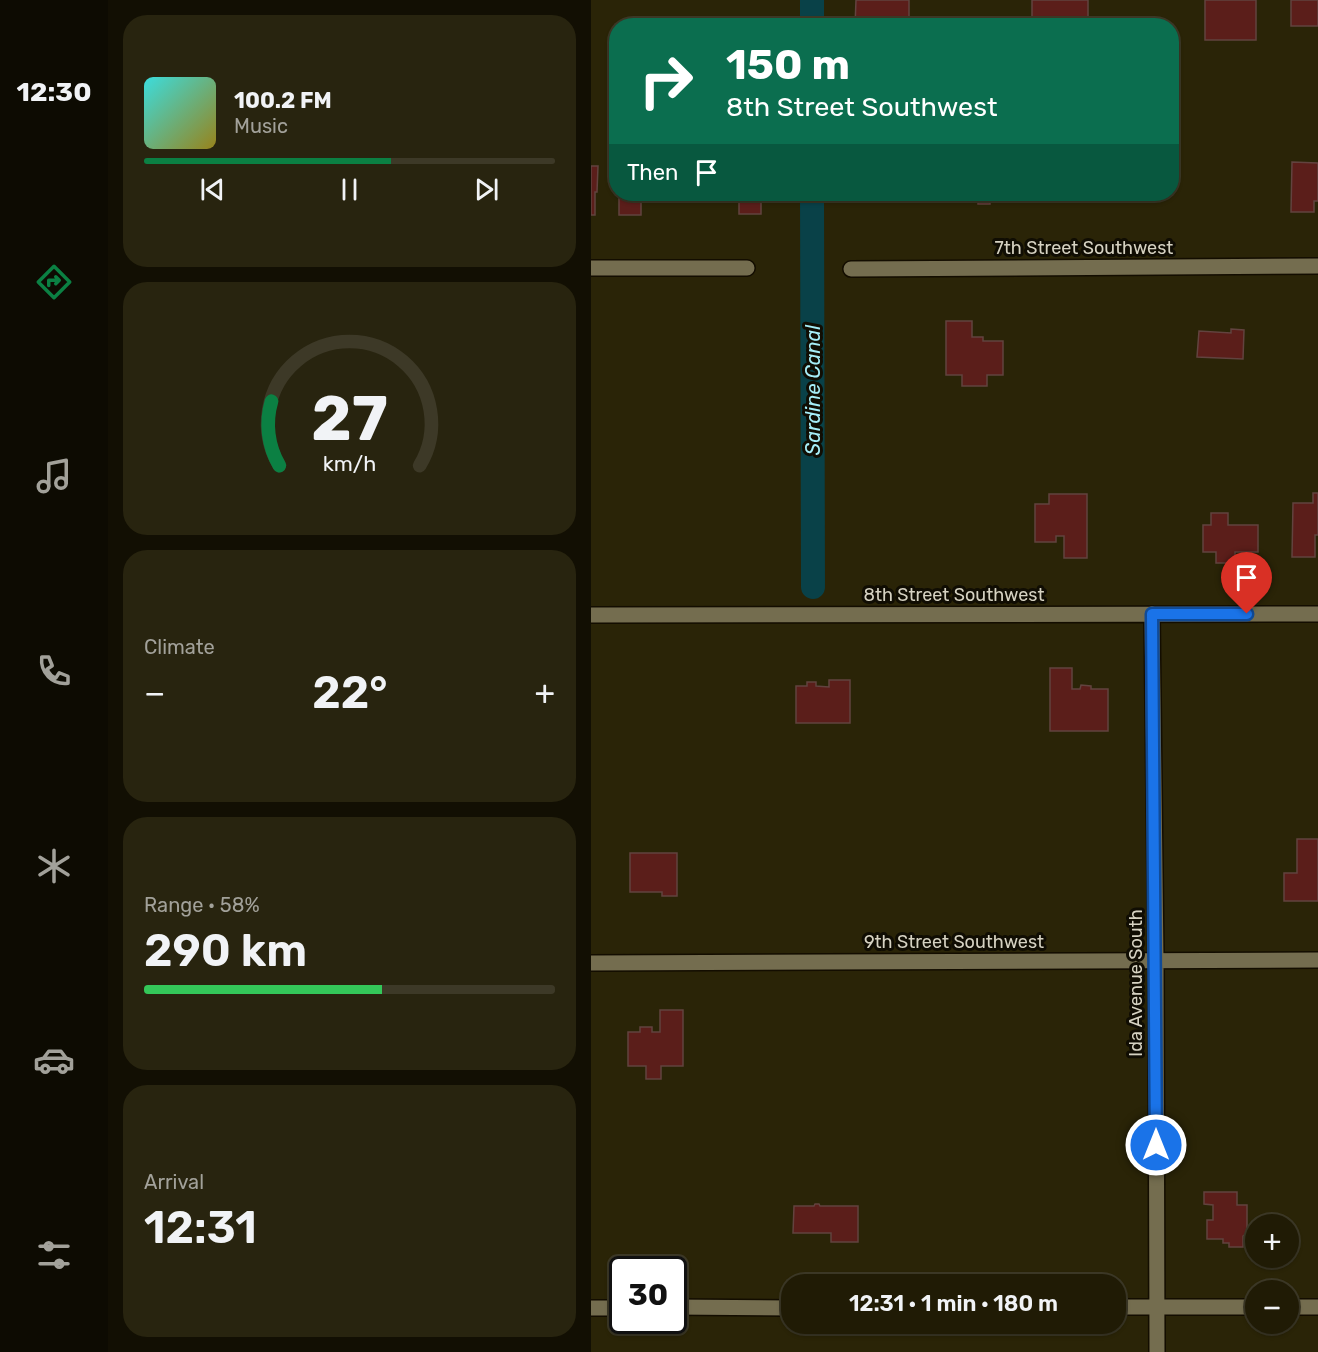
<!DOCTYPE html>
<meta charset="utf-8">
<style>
body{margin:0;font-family:Rubik,sans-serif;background:#28240f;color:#f1f3f6;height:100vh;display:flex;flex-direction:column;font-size:22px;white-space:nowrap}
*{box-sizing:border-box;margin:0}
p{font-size:20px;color:#a2a19a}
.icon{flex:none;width:33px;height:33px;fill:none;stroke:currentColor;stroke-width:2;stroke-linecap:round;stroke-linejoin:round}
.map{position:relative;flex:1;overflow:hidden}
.side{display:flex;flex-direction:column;gap:15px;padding:15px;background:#120f03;width:483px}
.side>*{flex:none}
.banner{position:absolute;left:18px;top:18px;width:570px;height:183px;border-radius:24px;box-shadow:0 2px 4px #0004,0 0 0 2px #3d3927;background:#0b6e4f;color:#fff;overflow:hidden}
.fabs{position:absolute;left:654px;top:1214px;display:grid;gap:12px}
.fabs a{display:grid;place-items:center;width:54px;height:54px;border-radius:50%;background:#201b05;box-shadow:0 2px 4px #0004,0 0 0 2px #3d3927;font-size:30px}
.speed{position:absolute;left:18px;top:1256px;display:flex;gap:12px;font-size:30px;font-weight:700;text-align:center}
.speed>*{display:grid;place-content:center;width:78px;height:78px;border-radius:50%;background:#201b05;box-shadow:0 2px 4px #0004,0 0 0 2px #3d3927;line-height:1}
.speed .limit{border:3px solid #111;border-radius:9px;background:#fff;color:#111}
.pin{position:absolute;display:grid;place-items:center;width:51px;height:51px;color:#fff;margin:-62px -26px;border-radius:50% 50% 50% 0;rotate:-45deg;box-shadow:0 0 6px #0007}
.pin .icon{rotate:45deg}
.me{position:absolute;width:66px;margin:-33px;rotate:0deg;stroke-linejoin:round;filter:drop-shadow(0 0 4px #0008)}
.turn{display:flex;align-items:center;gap:21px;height:126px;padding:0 18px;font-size:27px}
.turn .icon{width:78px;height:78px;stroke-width:2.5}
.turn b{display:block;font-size:42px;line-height:51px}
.then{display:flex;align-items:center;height:57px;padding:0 18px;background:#0003;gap:12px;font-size:22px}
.big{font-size:45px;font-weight:600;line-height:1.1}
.side .card{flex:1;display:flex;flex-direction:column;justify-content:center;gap:9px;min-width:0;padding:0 21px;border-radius:24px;background:#28240f}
.side .dial{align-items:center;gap:0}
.dial svg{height:156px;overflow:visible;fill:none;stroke:#3d3927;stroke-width:7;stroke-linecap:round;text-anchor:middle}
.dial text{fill:#f1f3f6;stroke:none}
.song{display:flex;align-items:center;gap:18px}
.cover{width:72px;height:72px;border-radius:9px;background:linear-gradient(135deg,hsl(180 70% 55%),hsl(50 70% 35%))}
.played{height:6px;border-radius:3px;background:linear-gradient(90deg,#0b8043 60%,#3d3927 60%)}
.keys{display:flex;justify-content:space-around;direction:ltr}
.heat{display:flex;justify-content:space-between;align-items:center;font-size:33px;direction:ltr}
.charge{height:9px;border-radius:4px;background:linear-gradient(90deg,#34c759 58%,#3d3927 0)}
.trip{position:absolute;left:190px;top:1274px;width:345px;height:60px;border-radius:24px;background:#201b05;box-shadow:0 2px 4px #0004,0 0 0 2px #3d3927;font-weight:600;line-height:60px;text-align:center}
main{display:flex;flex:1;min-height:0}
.tab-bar{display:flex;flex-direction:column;width:108px;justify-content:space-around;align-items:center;background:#0d0b02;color:#a2a19a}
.tab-bar .icon{width:42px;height:42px}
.tab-bar .on{color:#0b8043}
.tab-bar b{font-size:27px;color:#f1f3f6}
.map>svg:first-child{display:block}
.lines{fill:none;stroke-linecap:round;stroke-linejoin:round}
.canal{stroke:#094148;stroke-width:24}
.building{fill:#5b1e1a;stroke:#62433f;stroke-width:1.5}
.minor-casing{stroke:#130d00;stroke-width:18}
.minor{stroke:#746d4f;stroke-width:15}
.route-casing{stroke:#114b97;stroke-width:15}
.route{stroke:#1a73e8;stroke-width:10}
.labels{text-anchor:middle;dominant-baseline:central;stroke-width:6;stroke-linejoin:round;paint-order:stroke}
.street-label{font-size:18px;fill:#d6d2c2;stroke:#100d03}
.water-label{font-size:20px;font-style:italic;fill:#a6eef8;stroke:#100d03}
</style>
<main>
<nav class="tab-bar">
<b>12:30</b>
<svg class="icon on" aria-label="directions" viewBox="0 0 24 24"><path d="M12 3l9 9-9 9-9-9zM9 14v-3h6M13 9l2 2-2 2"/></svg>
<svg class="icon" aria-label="music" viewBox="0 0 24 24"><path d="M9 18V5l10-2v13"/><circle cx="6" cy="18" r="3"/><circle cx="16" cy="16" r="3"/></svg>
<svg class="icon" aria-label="phone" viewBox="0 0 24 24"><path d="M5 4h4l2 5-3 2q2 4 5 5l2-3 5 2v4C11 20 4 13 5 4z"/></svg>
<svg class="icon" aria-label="climate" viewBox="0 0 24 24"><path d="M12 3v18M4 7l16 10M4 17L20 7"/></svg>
<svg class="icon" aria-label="car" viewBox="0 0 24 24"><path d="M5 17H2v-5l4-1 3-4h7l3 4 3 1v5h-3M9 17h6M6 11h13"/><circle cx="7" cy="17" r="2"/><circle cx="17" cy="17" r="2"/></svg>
<svg class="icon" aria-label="filters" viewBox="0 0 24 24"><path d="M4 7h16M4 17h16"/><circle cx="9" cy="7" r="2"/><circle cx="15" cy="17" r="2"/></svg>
</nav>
<section class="side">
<div class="card">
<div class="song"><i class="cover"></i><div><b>100.2 FM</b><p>Music</p></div></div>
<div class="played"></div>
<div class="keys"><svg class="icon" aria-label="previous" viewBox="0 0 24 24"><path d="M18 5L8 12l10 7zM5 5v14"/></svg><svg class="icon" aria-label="pause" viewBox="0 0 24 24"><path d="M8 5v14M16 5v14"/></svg><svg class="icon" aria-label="next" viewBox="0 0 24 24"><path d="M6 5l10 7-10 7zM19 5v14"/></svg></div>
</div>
<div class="card dial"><svg viewBox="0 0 100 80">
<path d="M14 69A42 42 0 1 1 86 69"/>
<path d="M14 69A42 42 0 0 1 10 36" stroke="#0b8043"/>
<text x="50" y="56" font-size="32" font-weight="700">27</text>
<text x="50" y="72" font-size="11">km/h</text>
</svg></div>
<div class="card"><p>Climate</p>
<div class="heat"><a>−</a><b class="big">22°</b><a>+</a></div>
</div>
<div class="card"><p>Range · 58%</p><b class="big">290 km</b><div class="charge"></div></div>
<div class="card"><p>Arrival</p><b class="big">12:31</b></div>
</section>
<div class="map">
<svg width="727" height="1352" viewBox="0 0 727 1352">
<rect width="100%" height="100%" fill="#2a2407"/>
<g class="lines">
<!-- canal -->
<path class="canal" d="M 221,0 L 221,26
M 221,194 L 222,587"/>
</g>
<!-- building -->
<path class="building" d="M 265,0 L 318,0 L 318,26 L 264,26 Z
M 441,0 L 497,0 L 497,20 L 476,20 L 476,26 L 441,26 Z
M 614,0 L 665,0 L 665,40 L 614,40 Z
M 700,0 L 727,0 L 727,26 L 700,26 Z
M 701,162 L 727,163 L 727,201 L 723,201 L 723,212 L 700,212 Z
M 0,166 L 7,166 L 6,192 L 4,192 L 4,215 L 0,215 Z
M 28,194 L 80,194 L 80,195 L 50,195 L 50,215 L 28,215 Z
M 119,194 L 170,194 L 170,214 L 148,214 L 148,202 L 132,202 L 132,194 Z
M 349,194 L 413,194 L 413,197 L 399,197 L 399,204 L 387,204 L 387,197 L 371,197 L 371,200 L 349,200 Z
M 355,321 L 381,321 L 381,337 L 392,337 L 392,341 L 412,341 L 412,375 L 396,375 L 396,386 L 371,386 L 371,375 L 355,375 Z
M 640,329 L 653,330 L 652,359 L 606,357 L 608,331 L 640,333 Z
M 722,493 L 727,493 L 727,535 L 724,535 L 724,557 L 701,557 L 702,503 L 722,503 Z
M 458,494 L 496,494 L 496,558 L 473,558 L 473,536 L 465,536 L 465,542 L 444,542 L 444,504 L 458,504 Z
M 620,513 L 637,513 L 637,525 L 667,525 L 667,552 L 644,552 L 644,563 L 625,563 L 625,552 L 612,552 L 612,525 L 620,525 Z
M 459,668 L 481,668 L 481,689 L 489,689 L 490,685 L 500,686 L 500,689 L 517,689 L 517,731 L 459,731 Z
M 238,680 L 259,680 L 259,723 L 205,723 L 205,686 L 216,686 L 216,682 L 225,682 L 225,686 L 238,687 Z
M 706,839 L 727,839 L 727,901 L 693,901 L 693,873 L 706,873 Z
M 39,853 L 86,853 L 86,896 L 71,896 L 71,892 L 39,892 Z
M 69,1010 L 92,1010 L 92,1066 L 70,1066 L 70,1079 L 55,1079 L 55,1066 L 37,1066 L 37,1032 L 49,1032 L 49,1027 L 61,1027 L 61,1032 L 69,1032 Z
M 613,1192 L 646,1192 L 646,1205 L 656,1205 L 656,1233 L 652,1236 L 652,1247 L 638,1247 L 638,1243 L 632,1243 L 632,1239 L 616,1239 L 616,1220 L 622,1220 L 622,1205 L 613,1204 Z
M 224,1204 L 228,1204 L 229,1206 L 267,1206 L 267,1242 L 240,1242 L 240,1233 L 202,1233 L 203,1206 L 223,1206 Z"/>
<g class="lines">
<defs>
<path id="minor" d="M 0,268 L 156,268
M 260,269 L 727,266
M 561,614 L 565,960 L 566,1352
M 0,615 L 727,614
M 0,963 L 727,960
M 82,1307 L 201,1308
M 525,1307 L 664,1307
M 698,1307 L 727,1307
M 0,1308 L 32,1308"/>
</defs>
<!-- minor casing -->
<use href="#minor" class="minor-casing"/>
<!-- minor -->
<use href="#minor" class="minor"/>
</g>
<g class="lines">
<defs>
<path id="route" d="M 565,1145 L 561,614 L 656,614"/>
</defs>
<!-- route casing -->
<use href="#route" class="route-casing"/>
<!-- route -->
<use href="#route" class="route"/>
</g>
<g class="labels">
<!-- street labels -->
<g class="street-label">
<text x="493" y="248">7th Street Southwest</text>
<text x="363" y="595">8th Street Southwest</text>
<text x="363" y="942">9th Street Southwest</text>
<text transform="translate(545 983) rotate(-90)">Ida Avenue South</text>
</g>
<!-- water labels -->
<g class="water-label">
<text transform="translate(222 390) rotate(-90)">Sardine Canal</text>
</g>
</g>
</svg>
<div class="fabs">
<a>+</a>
<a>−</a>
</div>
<div class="speed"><div class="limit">30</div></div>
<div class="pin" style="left:656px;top:614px;background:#d93025"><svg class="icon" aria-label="arrive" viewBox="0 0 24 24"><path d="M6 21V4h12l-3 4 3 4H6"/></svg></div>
<svg class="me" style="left:565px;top:1145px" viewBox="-20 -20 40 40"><circle r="17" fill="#1a73e8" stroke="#fff" stroke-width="3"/><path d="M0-11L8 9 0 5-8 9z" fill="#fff"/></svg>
<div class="trip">12:31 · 1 min · 180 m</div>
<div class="banner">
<div class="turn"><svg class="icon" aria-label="right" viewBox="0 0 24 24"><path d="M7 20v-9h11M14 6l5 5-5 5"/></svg><div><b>150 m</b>8th Street Southwest</div></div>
<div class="then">Then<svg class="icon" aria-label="arrive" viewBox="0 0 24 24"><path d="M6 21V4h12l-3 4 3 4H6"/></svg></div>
</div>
</div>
</main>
